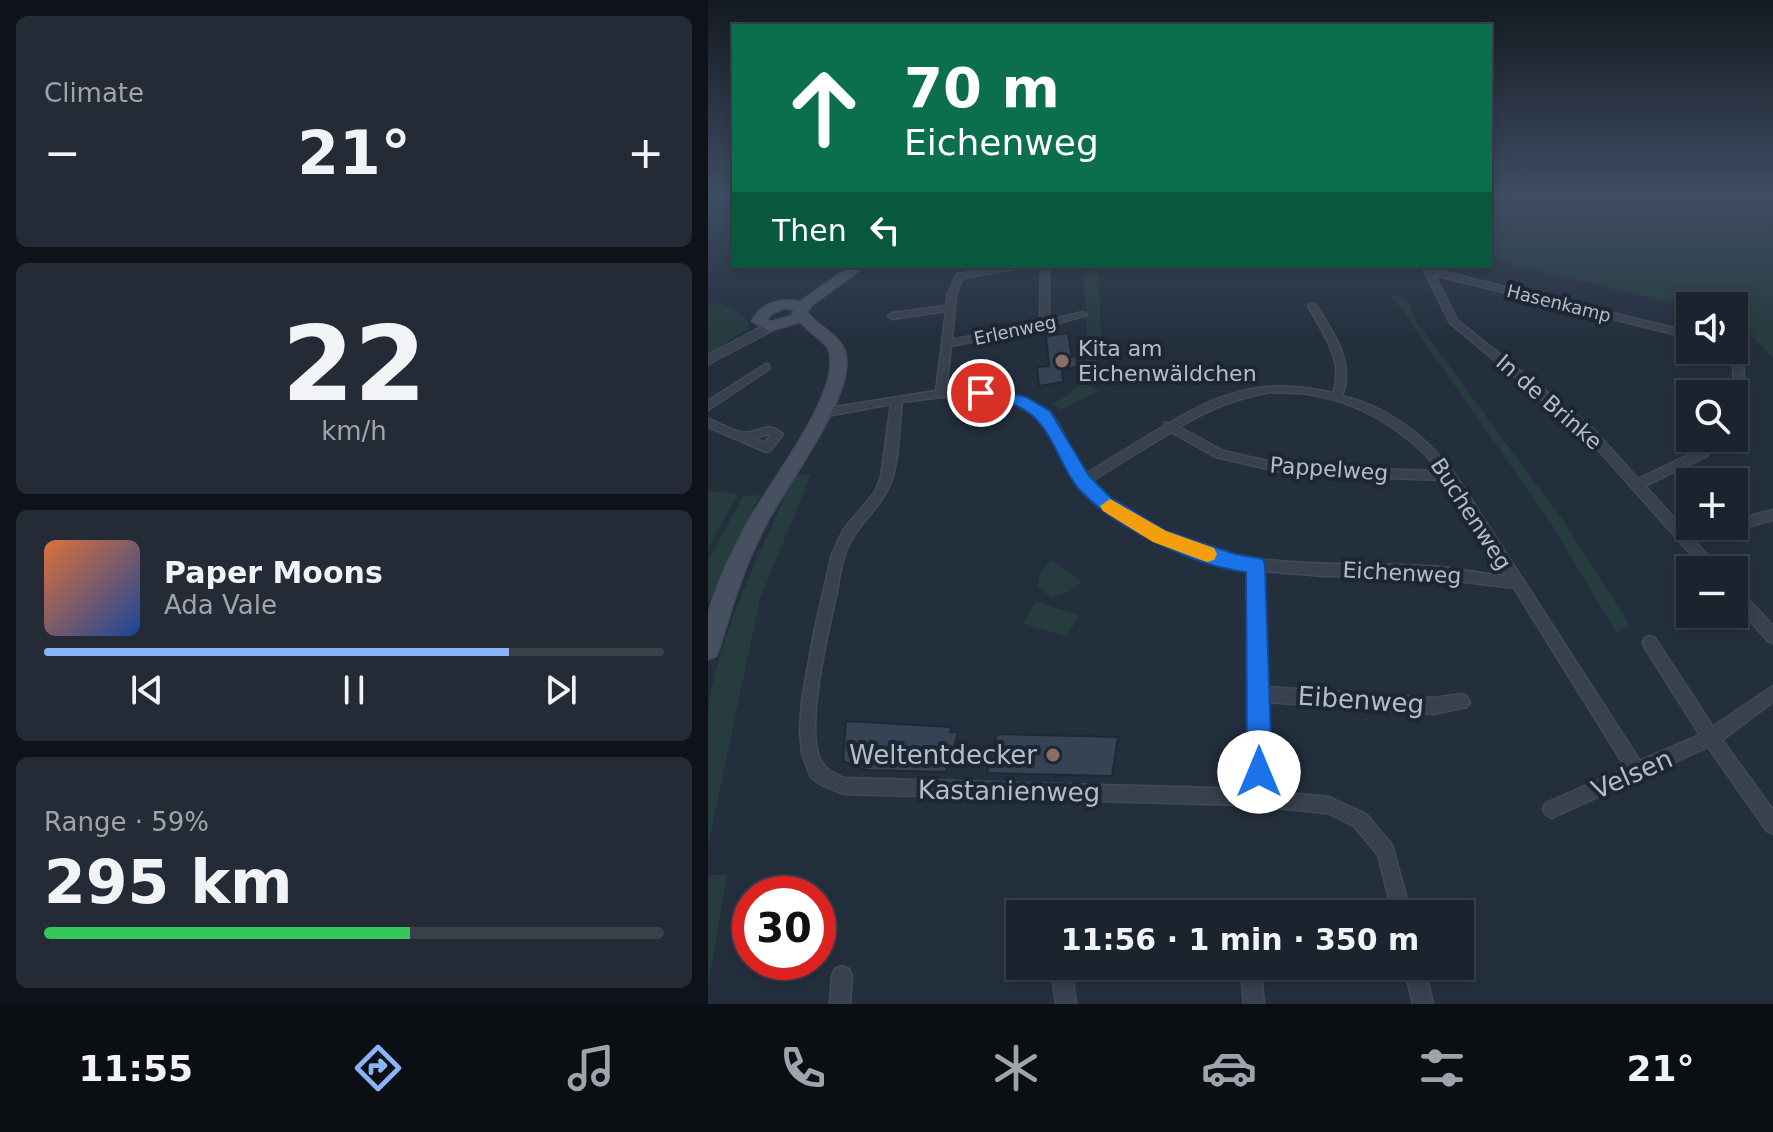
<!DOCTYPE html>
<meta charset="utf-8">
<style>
body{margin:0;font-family:"DejaVu Sans",sans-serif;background:#242b36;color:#f1f3f6;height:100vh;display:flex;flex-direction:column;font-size:30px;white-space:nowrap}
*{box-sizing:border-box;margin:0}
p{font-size:26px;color:#a0a4aa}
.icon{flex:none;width:44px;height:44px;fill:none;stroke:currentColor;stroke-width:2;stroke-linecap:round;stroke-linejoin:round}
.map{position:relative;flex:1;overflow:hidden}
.side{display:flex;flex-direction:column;gap:16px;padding:16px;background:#0f1319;width:708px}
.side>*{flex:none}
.guide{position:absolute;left:24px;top:24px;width:760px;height:244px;border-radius:0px;box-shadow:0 4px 12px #0003,0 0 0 2px #39404a;background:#0b6e4f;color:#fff;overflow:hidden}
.tools{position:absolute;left:968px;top:292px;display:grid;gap:16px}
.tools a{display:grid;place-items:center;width:72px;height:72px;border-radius:0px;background:#1b232e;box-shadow:0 4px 12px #0003,0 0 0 2px #39404a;font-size:40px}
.speed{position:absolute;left:24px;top:876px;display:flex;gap:16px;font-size:40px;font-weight:700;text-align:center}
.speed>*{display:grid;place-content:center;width:104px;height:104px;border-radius:50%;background:#1b232e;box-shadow:0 4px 12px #0003,0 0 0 2px #39404a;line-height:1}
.speed .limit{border:12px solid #d22;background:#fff;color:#111}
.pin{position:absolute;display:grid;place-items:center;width:68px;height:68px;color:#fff;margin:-34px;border:4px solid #fff;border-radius:50%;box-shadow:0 2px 8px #0007}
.me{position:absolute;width:88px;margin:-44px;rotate:0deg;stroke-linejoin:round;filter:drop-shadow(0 0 6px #0008)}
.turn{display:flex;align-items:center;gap:28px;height:168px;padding:0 40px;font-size:36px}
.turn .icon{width:104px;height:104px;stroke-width:2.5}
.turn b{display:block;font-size:56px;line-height:68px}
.then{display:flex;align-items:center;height:76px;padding:0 40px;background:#0003;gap:16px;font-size:30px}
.big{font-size:60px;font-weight:700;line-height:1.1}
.side .card{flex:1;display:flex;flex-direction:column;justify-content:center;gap:12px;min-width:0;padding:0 28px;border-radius:12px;background:#242b36}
.side .dial{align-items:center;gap:0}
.dial b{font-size:104px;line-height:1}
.song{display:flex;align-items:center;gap:24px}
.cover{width:96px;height:96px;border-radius:12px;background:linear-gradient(135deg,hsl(20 70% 55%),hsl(220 70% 35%))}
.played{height:8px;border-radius:4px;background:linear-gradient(90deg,#8ab4f8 75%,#39404a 75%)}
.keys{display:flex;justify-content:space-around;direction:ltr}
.heat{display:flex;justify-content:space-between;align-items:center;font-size:44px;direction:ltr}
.charge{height:12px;border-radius:6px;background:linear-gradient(90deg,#34c759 59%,#39404a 0)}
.trip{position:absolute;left:298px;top:900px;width:468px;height:80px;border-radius:0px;background:#1b232e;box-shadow:0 4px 12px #0003,0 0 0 2px #39404a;font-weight:700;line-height:80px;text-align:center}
.tab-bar{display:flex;height:128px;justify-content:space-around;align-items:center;background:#0b0e12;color:#a0a4aa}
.tab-bar .icon{width:56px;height:56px}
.tab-bar .active{color:#8ab4f8}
.tab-bar b{font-size:36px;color:#f1f3f6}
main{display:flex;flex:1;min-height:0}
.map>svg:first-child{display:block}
.green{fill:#263c3f}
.building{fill:#364354;stroke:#1f2835;stroke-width:2}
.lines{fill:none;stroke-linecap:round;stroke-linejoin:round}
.minor-casing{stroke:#414a57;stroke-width:3}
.tertiary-casing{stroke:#414a57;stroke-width:3}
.secondary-casing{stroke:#414a57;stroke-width:3}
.minor{fill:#38414e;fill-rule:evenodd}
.tertiary{fill:#38414e;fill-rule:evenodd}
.secondary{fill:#465061;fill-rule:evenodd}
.route{fill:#1a73e8;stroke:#114b97;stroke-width:2}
.slow{fill:#f59e0b}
.education-dot{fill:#8d6e63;stroke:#1d2633;stroke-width:3}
.labels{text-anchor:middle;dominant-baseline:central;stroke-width:8;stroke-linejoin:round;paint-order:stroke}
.far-street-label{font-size:18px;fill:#b4bcc9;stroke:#1d2633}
.poi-label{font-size:22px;fill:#b4bcc9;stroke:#1d2633;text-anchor:start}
.street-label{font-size:22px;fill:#b4bcc9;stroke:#1d2633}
.near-street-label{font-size:26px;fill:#b4bcc9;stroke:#1d2633}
.near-poi-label{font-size:26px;fill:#b4bcc9;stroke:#1d2633;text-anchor:end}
</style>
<main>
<section class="side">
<div class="card"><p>Climate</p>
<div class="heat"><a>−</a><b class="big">21°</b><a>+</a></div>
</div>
<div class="card dial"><b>22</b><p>km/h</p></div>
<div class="card">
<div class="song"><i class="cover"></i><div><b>Paper Moons</b><p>Ada Vale</p></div></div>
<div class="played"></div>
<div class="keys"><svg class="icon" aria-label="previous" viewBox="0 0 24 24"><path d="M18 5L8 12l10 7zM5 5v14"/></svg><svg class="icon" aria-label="pause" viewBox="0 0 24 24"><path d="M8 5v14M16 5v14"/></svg><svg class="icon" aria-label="next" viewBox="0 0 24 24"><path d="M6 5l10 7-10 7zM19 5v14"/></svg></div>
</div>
<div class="card"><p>Range · 59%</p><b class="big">295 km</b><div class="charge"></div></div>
</section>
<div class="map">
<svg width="1065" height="1004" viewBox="0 0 1065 1004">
<rect width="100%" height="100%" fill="#242f3e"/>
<!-- green -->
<path class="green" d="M 782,197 L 1065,197 L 1065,358 L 1026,318 L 1026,306 L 982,307 L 782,259 Z
M 374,266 L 390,266 L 394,352 L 377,383 L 391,391 L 352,410 L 344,404 C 354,399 363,394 370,385 C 387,362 376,296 374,266 Z
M 684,296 L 698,297 L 708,321 L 854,519 L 922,625 L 908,633 L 843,523 Z
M 0,302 C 15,303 35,311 42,327 L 0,355 Z
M 103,474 L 52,599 L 0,846 C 0,802 0,754 0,711 C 10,633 55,548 86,476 Z
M 0,490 L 30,495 L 0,548 Z
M 52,495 L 0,603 L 0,561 L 35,496 Z
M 343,560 L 374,581 L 360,592 L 344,597 L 330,588 L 332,574 Z
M 328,602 L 371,615 L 359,637 L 315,623 Z
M 0,875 L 19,875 L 0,985 Z"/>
<!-- building -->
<path class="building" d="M 360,333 L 364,357 L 368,356 L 369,367 L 354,369 L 355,382 L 331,386 L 329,367 L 341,366 L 338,336 Z
M 138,721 L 244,727 L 242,732 L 250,733 L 238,772 L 158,770 L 135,761 Z
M 289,734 L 410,737 L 404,776 L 279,773 Z"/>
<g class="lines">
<defs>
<path id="minor" d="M 297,266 L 315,266 L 311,268 L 255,278 L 248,294 L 244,340 L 332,321 L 333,270 L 330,266 L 338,266 L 341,270 L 341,320 L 375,312 L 379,315 L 336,327 L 243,346 L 238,390 C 276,389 326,389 350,423 L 376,475 L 456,426 L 457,423 L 462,423 C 517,389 562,378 625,393 C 637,362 615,333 600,306 L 601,304 L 607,304 C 625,332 647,362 634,396 C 681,407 717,436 746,473 L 932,761 L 992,735 L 937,648 L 935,643 L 937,638 L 942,636 L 947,638 L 1005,727 L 1065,686 L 1065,702 L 1014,740 L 1065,810 L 1065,834 L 1059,831 L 1000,747 L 850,815 L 844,818 L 838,815 L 835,809 L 838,803 L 918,768 L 806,588 L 717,577 L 615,576 L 555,571 L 558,687 L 725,698 L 754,694 L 759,697 L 762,702 L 759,707 L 725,714 L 558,702 L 560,791 L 621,797 L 658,814 L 684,845 L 703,914 L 685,914 L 670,855 L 646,826 L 620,813 L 535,805 L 136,794 L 112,784 L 103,777 L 94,754 L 92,730 L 94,700 L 106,633 L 124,554 L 136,529 L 167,492 L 173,477 L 183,404 L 114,417 L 109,413 L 114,409 L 228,391 L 238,311 L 184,319 L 180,316 L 184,313 L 238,306 L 240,294 L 249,274 ZM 562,392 C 574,393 588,392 600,394 C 652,402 699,430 732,471 L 586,467 L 515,451 L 471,427 C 503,408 526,399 562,392 ZM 266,396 C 293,399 327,402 342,428 C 356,452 361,477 382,497 C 425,538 484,559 542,570 L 544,789 L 136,778 C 124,773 114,768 110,754 C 100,716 119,636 128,596 C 131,582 132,567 137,554 C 146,526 173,509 183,482 C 191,461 191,425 194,402 L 233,397 ZM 463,432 L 508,457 L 586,475 L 739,480 L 798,576 C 772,574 746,567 719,566 C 620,561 527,573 436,523 C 416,512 398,499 382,482 Z
M 714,266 L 722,266 L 724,269 L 982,332 L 982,338 L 726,275 L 749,320 L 886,430 L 930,479 L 991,450 L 1003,438 L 1014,438 L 999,456 L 937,486 L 980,533 L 1006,526 L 1026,526 L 1026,520 L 1065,510 L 1065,520 L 987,541 L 1012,570 L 997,570 L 878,436 L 742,323 Z
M 1026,345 L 1035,351 L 1036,387 L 1031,418 L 1026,422 L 1025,352 L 1023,350 L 1026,350 Z
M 58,364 L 61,365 L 61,369 L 0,410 L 0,401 Z
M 0,419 C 11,423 21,429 32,432 C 49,437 56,418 75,434 L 62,451 L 58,452 L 0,427 ZM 60,434 L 63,435 L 56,443 L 46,438 Z
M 1026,587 L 1031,589 L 1065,626 L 1065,643 L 1060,641 L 1026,603 Z
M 134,966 L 141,969 L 144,976 L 142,1004 L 122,1004 L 124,976 L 127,969 Z
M 343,966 L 363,966 L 368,1004 L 348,1004 Z
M 696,966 L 716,966 L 725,1004 L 705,1004 Z
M 544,972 L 551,975 L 554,982 L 556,1004 L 536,1004 L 534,982 L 537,975 Z"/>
<path id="tertiary" d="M 61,323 L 67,327 L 65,330 L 0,364 L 0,355 Z"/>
<path id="secondary" d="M 143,266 L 157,266 L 104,305 L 99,312 C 109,327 131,334 137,352 C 149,395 75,488 56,528 C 36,566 23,608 11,649 L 8,656 L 0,659 C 0,646 0,629 0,616 C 7,586 24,553 38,526 C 57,488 139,388 120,347 L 92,322 L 61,331 L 44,321 C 55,302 72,298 92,302 ZM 76,308 L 87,310 L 83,316 L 63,322 L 58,320 L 63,314 Z"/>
</defs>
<!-- minor casing -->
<use href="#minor" class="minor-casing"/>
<!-- tertiary casing -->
<use href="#tertiary" class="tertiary-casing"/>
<!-- secondary casing -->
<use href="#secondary" class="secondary-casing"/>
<!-- minor -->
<use href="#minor" class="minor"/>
<!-- tertiary -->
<use href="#tertiary" class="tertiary"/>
<!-- secondary -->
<use href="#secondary" class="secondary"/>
</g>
<!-- sky -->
<linearGradient id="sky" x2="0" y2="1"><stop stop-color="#141a22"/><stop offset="0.58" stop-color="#3f4d63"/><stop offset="1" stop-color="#3f4d63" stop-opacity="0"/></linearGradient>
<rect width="1065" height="337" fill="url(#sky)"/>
<!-- route -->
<path class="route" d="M 273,388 L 318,397 L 342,411 L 381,476 L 403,498 L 422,509 L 458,531 L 527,554 L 555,559 L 557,565 L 564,772 L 560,780 L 551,784 L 543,780 L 539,772 L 538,572 C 486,566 405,527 370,488 C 348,461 344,421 309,406 C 297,401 281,400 267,397 L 267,389 Z"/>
<!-- slow -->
<path class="slow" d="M 402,499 L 458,531 L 506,548 L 509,554 L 506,560 L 499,562 L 445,542 L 395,511 L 392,506 Z"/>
<!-- markers -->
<g class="education-dot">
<circle cx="354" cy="361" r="8"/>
<circle cx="345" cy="755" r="8"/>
</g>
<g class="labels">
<!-- far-street labels -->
<g class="far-street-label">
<text transform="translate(851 303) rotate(14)">Hasenkamp</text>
<text transform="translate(307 330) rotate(-12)">Erlenweg</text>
</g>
<!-- poi labels -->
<g class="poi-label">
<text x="370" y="348">Kita am<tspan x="370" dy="25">Eichenwäldchen</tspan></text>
</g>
<!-- street labels -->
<g class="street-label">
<text transform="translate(841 402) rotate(41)">In de Brinke</text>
<text transform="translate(621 469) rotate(4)">Pappelweg</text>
<text transform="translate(763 514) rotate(57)">Buchenweg</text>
<text transform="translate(694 573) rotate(3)">Eichenweg</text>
</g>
<!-- near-street labels -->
<g class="near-street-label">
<text transform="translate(653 700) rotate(4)">Eibenweg</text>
<text transform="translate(924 774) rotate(-24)">Velsen</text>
<text transform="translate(301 791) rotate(1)">Kastanienweg</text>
</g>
<!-- near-poi labels -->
<g class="near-poi-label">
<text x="329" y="755">Weltentdecker</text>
</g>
</g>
</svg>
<div class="tools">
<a><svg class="icon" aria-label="sound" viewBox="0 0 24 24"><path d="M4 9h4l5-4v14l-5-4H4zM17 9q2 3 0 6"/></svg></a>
<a><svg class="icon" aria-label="search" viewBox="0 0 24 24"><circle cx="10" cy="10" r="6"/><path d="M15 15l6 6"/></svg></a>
<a>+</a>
<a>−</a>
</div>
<div class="speed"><div class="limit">30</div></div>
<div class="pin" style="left:273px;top:393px;background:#d93025"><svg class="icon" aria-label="arrive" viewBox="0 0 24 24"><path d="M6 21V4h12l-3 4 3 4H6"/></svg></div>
<svg class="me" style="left:551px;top:772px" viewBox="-20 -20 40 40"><circle r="19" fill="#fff"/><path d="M0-13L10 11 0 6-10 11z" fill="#1a73e8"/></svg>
<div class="trip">11:56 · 1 min · 350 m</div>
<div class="guide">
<div class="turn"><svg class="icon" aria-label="ahead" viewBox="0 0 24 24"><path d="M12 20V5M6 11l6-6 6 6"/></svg><div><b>70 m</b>Eichenweg</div></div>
<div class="then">Then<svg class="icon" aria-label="left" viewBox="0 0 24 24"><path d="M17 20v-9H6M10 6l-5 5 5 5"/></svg></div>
</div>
</div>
</main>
<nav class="tab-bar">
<b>11:55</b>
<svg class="icon active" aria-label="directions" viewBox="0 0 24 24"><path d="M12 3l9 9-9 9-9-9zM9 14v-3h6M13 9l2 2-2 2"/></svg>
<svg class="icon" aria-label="music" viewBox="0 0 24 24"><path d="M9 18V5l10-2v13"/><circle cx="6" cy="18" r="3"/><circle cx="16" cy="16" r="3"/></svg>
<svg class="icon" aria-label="phone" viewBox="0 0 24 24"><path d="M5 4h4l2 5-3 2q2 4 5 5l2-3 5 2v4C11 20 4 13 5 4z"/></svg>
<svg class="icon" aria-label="climate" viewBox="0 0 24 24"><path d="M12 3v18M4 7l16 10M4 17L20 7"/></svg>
<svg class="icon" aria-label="car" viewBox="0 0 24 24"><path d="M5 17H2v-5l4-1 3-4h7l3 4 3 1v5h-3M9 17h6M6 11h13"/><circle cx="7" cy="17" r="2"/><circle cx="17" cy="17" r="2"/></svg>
<svg class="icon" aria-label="filters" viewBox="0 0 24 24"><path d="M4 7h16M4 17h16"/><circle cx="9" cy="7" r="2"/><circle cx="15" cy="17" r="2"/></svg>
<b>21°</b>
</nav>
